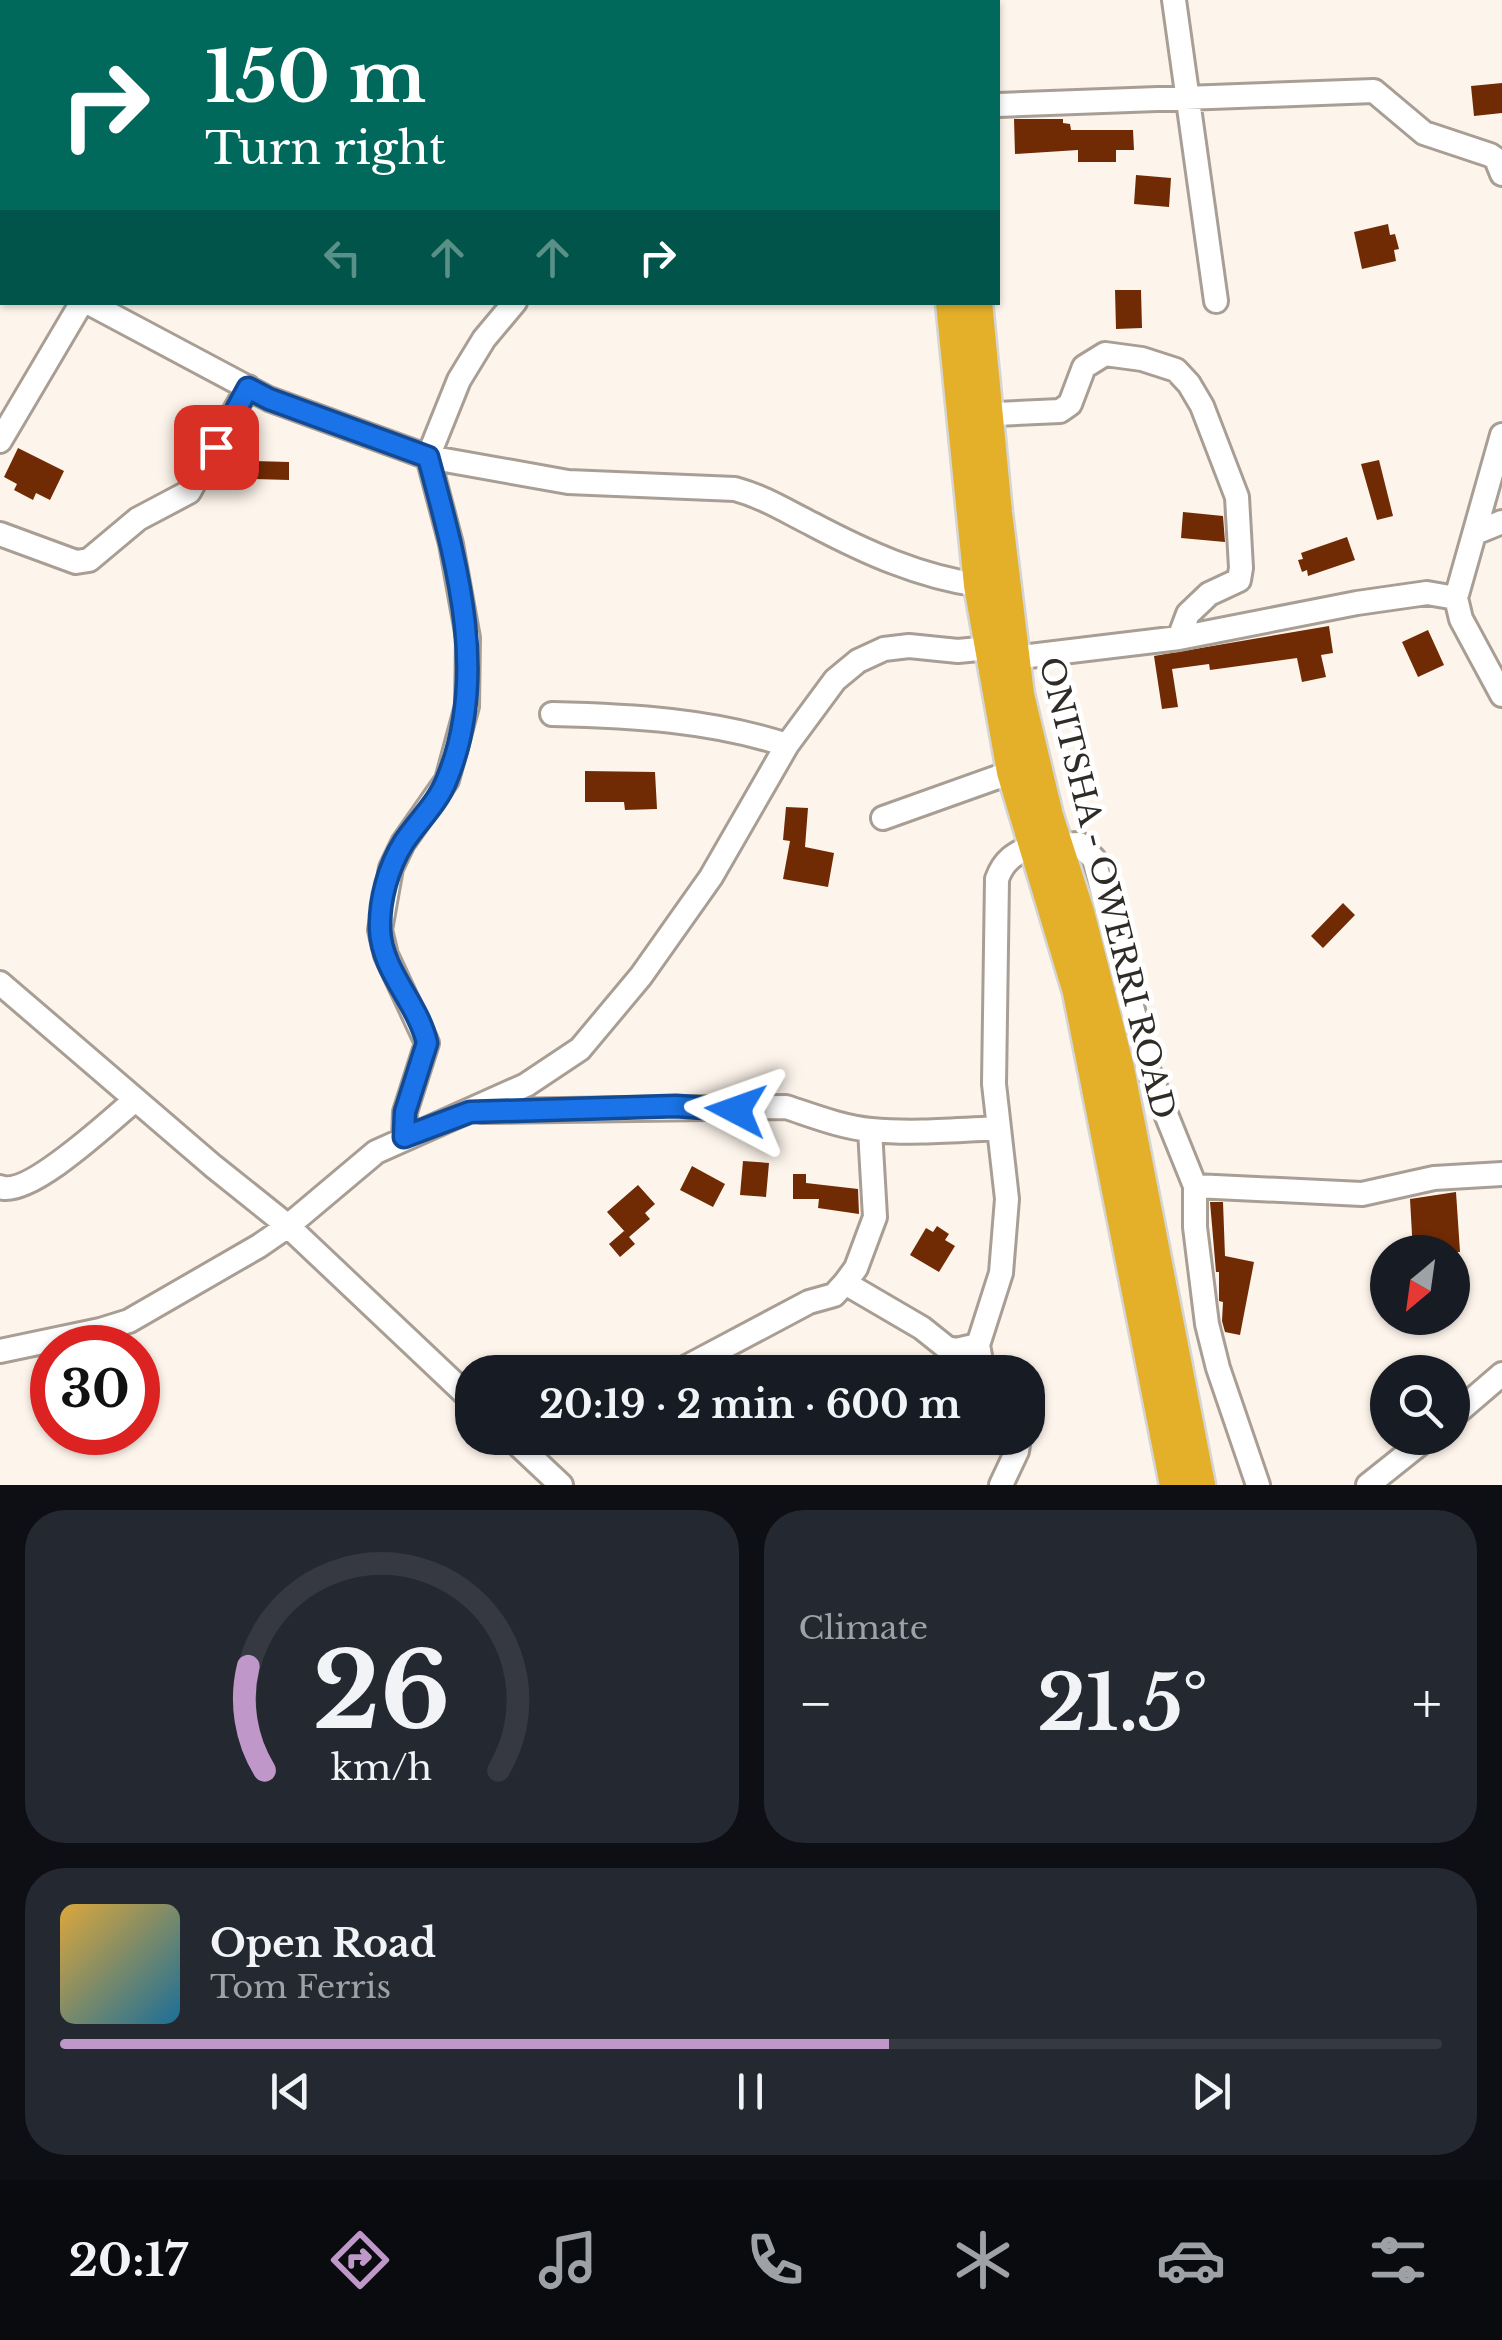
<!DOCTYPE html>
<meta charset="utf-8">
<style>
body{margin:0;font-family:"Libre Baskerville",serif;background:#242831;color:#f1f3f6;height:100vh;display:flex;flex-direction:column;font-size:38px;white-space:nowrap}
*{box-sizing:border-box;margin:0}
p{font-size:32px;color:#9ea1a6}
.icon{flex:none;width:55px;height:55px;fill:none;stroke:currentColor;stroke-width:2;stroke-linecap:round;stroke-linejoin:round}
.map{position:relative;height:1485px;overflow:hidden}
.side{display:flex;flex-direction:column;gap:25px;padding:25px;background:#0d0f14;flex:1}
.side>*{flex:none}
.guide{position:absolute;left:0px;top:0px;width:1000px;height:305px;box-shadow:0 2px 8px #0004;background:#00695c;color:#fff;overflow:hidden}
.needle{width:65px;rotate:209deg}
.controls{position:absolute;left:1370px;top:1235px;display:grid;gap:20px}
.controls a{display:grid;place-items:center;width:100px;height:100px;border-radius:50%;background:#171b24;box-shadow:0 2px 8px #0004;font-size:50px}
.speed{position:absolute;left:30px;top:1325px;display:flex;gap:20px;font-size:50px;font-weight:700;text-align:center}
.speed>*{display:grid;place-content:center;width:130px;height:130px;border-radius:50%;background:#171b24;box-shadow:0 2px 8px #0004;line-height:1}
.speed .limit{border:15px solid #d22;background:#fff;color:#111}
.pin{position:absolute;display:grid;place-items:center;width:85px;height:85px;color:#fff;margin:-42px;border-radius:20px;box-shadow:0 5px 15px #0006}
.me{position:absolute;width:110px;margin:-55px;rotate:274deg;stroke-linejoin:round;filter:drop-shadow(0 0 8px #0008)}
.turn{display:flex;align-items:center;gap:35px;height:210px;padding:0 40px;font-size:45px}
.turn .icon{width:130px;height:130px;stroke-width:2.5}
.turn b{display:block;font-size:70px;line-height:85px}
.lanes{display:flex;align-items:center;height:95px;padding:0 40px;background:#0003;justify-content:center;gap:50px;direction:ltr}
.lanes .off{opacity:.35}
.big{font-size:75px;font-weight:800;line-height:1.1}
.side .card{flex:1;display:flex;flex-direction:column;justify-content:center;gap:15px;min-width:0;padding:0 35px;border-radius:40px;background:#242831}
.side .dial{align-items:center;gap:0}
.dial svg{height:260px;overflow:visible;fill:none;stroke:#363941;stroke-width:7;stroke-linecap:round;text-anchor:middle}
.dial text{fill:#f1f3f6;stroke:none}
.song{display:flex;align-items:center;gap:30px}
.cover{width:120px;height:120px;border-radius:15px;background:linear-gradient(135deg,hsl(40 70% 55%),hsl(200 70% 35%))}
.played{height:10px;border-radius:5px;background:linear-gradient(90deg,#bf97c9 60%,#363941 60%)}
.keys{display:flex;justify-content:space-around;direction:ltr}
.heat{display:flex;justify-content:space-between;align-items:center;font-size:55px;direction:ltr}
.side .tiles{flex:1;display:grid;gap:25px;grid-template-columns:1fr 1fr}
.card:last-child{grid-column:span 2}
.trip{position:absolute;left:455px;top:1355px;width:590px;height:100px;border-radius:40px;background:#171b24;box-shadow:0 2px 8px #0004;font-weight:800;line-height:100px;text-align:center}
.dock{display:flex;height:160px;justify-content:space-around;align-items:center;background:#090b0e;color:#9ea1a6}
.dock .icon{width:70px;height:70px}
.dock .selected{color:#bf97c9}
.dock b{font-size:45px;color:#f1f3f6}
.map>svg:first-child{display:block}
.building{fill:#712b04}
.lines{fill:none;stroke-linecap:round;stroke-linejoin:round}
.minor-casing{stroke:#a99e94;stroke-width:28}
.highway-casing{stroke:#d5d5d4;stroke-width:35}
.minor{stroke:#fff;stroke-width:22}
.highway{stroke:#e4af29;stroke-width:30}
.route-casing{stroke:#114b97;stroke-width:25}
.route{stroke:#1a73e8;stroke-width:18}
.labels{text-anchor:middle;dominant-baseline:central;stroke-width:10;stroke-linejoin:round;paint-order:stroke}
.street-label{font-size:32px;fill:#2f2b26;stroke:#fff}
</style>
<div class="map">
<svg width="1502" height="1485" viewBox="0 0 1502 1485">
<rect width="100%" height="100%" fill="#fdf4eb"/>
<!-- building -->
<path class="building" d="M 1502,83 L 1502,113 L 1474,116 L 1471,86 Z
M 1014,119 L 1063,119 L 1063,123 L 1070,124 L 1071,130 L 1133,130 L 1134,150 L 1116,150 L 1116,162 L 1078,162 L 1078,150 L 1015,154 Z
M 1136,175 L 1171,178 L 1169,207 L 1134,204 Z
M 1388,224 L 1390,235 L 1395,234 L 1399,249 L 1394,250 L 1396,261 L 1362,269 L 1354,232 Z
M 1115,290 L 1141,290 L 1142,328 L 1116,329 Z
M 18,448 L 64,471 L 50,500 L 36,493 L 33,500 L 14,490 L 17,484 L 4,477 Z
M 1379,460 L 1393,516 L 1377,520 L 1361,464 Z
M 251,461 L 289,462 L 289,480 L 251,479 Z
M 1183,512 L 1223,516 L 1225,542 L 1181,538 Z
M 1347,537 L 1355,560 L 1308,576 L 1307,570 L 1302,572 L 1298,560 L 1303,559 L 1301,553 Z
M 1329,626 L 1333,653 L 1321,655 L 1326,677 L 1302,682 L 1297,658 L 1210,670 L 1209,664 L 1172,669 L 1178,707 L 1162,709 L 1154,656 Z
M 1428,630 L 1444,665 L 1418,677 L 1402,642 Z
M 585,771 L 655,772 L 657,809 L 625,810 L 624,802 L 585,802 Z
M 786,807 L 808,808 L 805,847 L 834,853 L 828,887 L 783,879 L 790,841 L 783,840 Z
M 1343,903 L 1355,915 L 1323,948 L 1311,936 Z
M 743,1161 L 769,1163 L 766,1197 L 740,1195 Z
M 692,1166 L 725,1184 L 713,1207 L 680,1190 Z
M 793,1174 L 806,1174 L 806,1183 L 858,1189 L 859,1214 L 818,1208 L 819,1199 L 793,1199 Z
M 638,1185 L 655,1204 L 645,1213 L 650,1219 L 629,1237 L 635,1244 L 620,1257 L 609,1244 L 624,1231 L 626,1233 L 607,1212 Z
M 1456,1192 L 1460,1252 L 1413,1252 L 1410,1199 Z
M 1210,1202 L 1223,1202 L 1225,1256 L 1254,1262 L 1240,1335 L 1225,1332 L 1222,1321 L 1223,1302 L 1219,1301 L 1219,1272 L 1216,1272 Z
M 937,1226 L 949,1234 L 945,1240 L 955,1246 L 939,1272 L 910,1255 L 926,1228 L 933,1232 Z"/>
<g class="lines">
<defs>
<path id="minor" d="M 318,0 L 323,2
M 1174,0 L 1216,301
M 405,2 L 407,0
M 998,105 L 1374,91 L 1424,133 L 1490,155 L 1496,159 L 1502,174
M 87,302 L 269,399 L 428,457 L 568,482 L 735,489 C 764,497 786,511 812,524 C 865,552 920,577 979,585
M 976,415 L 1060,411 L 1070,404 L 1084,367 L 1105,354 L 1142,359 L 1176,370 L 1189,384 L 1202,406 L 1237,497 L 1241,568 L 1239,580 L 1209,594 L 1188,614 L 1179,638
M 0,441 L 82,302
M 1475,533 L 1502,522
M 0,534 L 76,562 L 89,560 L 138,519 L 189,492 L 248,387
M 1456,598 L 1502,435
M 1013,658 L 1179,638 L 1357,603 L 1427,593 L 1456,598 L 1461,619 L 1502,695
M 552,714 C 633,716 710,720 787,745
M 883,818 L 1012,772
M 1058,845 L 1079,844 L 1094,859 L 1149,1072 L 1195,1186 L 1195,1227 L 1207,1324 L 1218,1368 L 1258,1485
M 0,983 L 213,1166 L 288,1226 L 472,1400
M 482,1111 L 786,1107 C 814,1116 841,1127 871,1130 C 913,1134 957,1130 999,1128
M 404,1137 L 405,1112 L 427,1043 L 386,955 L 380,930 L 391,868 L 403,843 L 447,780 L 467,706 L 468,638 L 451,544 L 428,457 L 459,380 L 484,339 L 515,302
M 1195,1186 L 1362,1194 L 1434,1178 L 1502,1174
M 0,1187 C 29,1198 111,1120 135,1100
M 845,1283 L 922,1328 L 947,1348 L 956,1350 L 978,1345
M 0,1351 L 100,1330 L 129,1321 L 259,1246 L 288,1226 L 376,1152 L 526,1085 L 580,1049 L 641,976 L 711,877 L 787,745 L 835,680 L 858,661 L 884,649 L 909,646 L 958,651 L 989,648
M 677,1372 L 809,1302 L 834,1295 L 845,1283 L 856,1268 L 875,1217 L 870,1130
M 983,1372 L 978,1345 L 1001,1273 L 1007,1199 L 994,1084 L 997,879 C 1004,859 1015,854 1033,845
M 1452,1417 L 1502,1374
M 511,1438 L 561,1485
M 1001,1485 L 1017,1451 L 1019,1438
M 1368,1485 L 1427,1438"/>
<path id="highway" d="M 921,0 L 922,2
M 946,0 L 946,2
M 951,302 L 979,585 L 1012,772 L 1078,992 L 1175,1485
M 977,302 L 997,513 L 1019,695 L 1048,816 L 1079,912 L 1119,1068 L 1200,1485"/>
</defs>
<!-- minor casing -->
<use href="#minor" class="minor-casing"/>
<!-- highway casing -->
<use href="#highway" class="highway-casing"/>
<!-- minor -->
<use href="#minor" class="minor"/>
<!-- highway -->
<use href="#highway" class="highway"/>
</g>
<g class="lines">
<defs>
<path id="route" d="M 216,447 L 248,388 L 269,399 L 428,457 C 456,561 490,674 447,779 C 438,803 418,821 404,842 C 388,867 379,901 380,930 C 382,972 418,1003 427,1043 L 405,1112 L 404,1137 L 470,1112 L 676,1106 L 736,1110"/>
</defs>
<!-- route casing -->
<use href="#route" class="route-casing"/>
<!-- route -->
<use href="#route" class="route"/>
</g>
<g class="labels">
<!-- street labels -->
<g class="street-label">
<text transform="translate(1107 888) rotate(76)">ONITSHA - OWERRI ROAD</text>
</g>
</g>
</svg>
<div class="controls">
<a><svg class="needle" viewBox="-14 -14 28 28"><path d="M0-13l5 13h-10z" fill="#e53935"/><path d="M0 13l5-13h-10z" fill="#9ea1a6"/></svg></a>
<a><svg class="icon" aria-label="search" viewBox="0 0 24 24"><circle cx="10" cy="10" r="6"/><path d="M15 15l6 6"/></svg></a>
</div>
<div class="speed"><div class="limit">30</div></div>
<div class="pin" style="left:216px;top:447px;background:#d93025"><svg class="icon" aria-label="arrive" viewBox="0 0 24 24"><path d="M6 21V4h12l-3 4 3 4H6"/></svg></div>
<svg class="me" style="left:736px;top:1110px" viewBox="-20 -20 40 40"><path d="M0-17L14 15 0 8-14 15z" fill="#1a73e8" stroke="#fff" stroke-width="4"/></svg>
<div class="trip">20:19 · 2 min · 600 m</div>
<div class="guide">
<div class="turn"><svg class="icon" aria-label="right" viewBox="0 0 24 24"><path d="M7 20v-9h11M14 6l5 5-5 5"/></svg><div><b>150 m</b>Turn right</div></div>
<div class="lanes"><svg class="icon off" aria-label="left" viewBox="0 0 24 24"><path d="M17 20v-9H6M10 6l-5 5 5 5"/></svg><svg class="icon off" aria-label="ahead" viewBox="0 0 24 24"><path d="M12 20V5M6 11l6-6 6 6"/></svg><svg class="icon off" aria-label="ahead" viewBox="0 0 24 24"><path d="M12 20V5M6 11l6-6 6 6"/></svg><svg class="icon" aria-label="right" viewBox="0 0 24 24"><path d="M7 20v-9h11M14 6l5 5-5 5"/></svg></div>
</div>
</div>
<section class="side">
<div class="tiles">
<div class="card dial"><svg viewBox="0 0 100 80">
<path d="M14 69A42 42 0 1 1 86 69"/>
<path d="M14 69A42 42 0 0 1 9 37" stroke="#bf97c9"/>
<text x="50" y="56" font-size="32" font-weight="700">26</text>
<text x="50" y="72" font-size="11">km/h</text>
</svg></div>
<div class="card"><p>Climate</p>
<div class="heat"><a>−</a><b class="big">21.5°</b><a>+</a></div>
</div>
<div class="card">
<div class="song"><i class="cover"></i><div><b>Open Road</b><p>Tom Ferris</p></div></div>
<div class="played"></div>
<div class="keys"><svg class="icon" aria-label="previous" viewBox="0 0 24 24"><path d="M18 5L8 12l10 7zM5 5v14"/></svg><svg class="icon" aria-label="pause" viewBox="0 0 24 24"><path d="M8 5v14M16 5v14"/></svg><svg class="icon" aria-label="next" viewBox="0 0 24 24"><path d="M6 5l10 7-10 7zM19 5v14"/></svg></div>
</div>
</div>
</section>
<nav class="dock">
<b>20:17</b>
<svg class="icon selected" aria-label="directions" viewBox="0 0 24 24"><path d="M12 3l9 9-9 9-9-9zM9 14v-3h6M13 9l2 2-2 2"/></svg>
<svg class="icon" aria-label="music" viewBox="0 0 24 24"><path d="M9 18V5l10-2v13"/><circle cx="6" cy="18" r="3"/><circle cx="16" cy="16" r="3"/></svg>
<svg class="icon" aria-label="phone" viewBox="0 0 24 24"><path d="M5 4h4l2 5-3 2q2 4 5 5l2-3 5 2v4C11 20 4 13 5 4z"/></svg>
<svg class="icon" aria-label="climate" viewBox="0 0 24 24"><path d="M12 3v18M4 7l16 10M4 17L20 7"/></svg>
<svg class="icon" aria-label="car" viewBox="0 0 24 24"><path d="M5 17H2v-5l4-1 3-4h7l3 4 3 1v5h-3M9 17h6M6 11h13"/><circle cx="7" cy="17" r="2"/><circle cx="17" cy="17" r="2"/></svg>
<svg class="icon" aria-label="filters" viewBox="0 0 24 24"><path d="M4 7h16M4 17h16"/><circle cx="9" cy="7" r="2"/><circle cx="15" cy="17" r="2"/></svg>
</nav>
